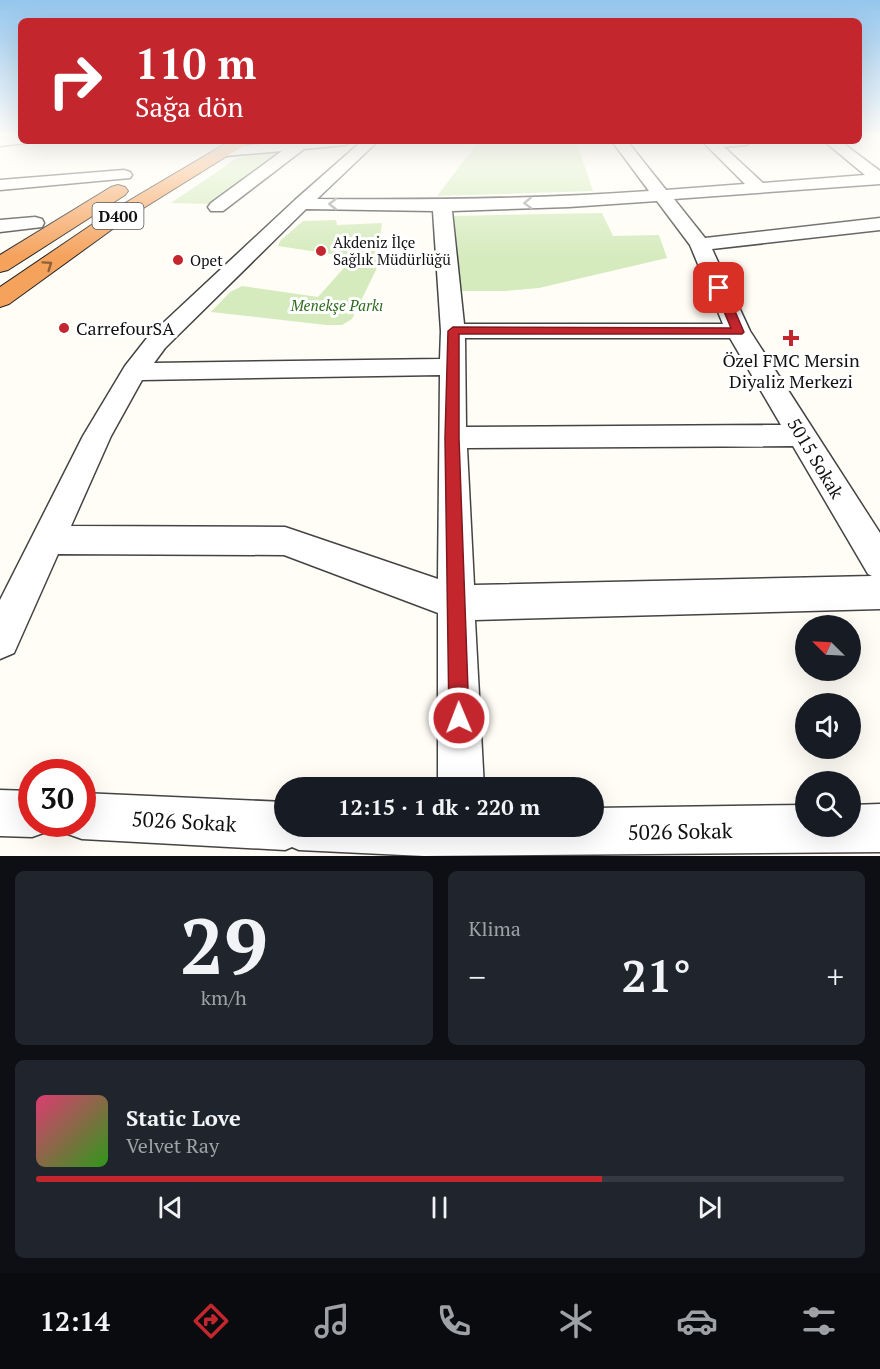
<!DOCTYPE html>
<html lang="tr">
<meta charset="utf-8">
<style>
body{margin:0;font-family:"PT Serif",serif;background:#20242c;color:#f1f3f6;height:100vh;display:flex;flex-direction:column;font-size:22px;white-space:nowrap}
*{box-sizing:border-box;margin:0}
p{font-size:20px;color:#9ea1a6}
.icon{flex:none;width:33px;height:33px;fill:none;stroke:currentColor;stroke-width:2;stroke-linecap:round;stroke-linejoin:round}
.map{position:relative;height:856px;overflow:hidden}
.panel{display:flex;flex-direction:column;gap:15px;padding:15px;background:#0d0f14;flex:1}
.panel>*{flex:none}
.guide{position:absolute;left:18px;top:18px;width:844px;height:126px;border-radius:9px;box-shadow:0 6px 24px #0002;background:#c4262e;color:#fff;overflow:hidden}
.needle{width:39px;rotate:294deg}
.tools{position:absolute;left:795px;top:615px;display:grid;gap:12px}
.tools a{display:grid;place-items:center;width:66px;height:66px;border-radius:50%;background:#171b24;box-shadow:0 6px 24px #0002;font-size:30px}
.speed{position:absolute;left:18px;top:759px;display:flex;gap:12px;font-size:30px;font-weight:700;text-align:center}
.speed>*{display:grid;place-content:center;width:78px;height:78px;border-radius:50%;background:#171b24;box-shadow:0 6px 24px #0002;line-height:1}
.speed .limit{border:9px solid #d22;background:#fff;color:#111}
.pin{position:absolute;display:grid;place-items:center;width:51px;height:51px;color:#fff;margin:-26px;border-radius:12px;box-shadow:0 3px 9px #0006}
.me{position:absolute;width:66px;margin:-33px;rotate:359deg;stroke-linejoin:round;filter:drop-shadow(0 0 4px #0008)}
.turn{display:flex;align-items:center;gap:21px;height:126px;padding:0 18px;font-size:27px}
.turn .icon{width:78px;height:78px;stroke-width:2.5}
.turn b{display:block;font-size:42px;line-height:51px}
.big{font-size:45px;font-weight:700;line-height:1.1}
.panel .tile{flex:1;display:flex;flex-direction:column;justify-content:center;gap:9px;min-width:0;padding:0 21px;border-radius:9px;background:#20242c}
.panel .dial{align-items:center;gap:0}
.dial b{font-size:78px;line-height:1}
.song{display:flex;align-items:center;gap:18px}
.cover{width:72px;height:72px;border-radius:9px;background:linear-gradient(135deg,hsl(340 70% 55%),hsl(110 70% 35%))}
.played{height:6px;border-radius:3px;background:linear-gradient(90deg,#c4262e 70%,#363941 70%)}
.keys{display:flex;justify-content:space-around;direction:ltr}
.heat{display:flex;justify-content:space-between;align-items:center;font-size:33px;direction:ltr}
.panel .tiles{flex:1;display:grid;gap:15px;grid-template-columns:1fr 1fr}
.tile:last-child{grid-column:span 2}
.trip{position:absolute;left:274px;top:777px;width:330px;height:60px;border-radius:30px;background:#171b24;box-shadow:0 6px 24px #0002;font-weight:700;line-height:60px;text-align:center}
.dock{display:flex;height:96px;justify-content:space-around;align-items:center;background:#090b0e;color:#9ea1a6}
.dock .icon{width:42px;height:42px}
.dock .active{color:#c4262e}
.dock b{font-size:27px;color:#f1f3f6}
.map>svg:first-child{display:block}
.green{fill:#d5ebbd}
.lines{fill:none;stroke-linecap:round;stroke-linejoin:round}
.minor-casing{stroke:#444;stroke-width:3}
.highway-casing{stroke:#222;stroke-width:2}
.minor{fill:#fff;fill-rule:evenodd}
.highway{fill:#f5a25d;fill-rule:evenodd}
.oneway{stroke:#a0a0a0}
.oneway2{stroke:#8e613b}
.route{fill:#c4262e;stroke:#7f191e;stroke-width:1.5}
.poi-dot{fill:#c4262e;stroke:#fff;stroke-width:2}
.labels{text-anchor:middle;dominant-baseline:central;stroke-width:6;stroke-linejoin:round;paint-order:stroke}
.far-poi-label{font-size:15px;fill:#111;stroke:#fff;text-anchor:start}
.far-park-label{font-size:15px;font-style:italic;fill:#2f6b1f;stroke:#fff}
.shield{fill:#fff;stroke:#585858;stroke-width:1.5}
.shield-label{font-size:16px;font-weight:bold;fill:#111}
.poi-label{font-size:18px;fill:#111;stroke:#fff;text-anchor:start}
.street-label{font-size:18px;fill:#111;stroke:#fff}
.near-street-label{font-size:21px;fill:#111;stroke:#fff}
</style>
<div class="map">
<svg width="880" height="856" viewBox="0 0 880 856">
<rect width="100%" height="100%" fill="#fffdf5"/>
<!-- green -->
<path class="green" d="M 479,141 L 576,141 L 593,191 L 437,196 Z
M 273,152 L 278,153 L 279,155 L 217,201 L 209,204 L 171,203 L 237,158 Z
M 602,213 L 613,236 L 659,235 L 667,258 L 539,288 L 506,291 L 461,291 L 451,216 Z
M 336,220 L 337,225 L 382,223 L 376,270 L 352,319 L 342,325 L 326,325 L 211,312 L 230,292 L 242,286 L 318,297 L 350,261 L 351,257 L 278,246 L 280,241 L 303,221 Z"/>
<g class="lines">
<defs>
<path id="minor" d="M 21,137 L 21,141 L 28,141 L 26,143 L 0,146 L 0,138 Z
M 291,141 L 352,141 L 345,145 L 304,149 L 223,211 L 211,211 L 208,207 L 211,203 L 282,151 L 225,156 L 220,154 L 217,151 L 220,148 Z
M 362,141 L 378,141 L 317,199 C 428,200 538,199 649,191 L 612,141 L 627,141 L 666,190 L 745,184 L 702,141 L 753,141 L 746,145 L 724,147 L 763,183 L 865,175 L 824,141 L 840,141 L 880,171 L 880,184 L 674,199 L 705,238 L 880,218 L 880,230 L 712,249 L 750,331 L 880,533 L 880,609 L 475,620 L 484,788 L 438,788 L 438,613 L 284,555 L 58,554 L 14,653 L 0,659 L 0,600 L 83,436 L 125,366 L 147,338 L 295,200 ZM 657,201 L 690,245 L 723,324 L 464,324 L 452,211 L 569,207 ZM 306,209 L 433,211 L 441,331 L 440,359 L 154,363 L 165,348 ZM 465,338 L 730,338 L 781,425 L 466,427 ZM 440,375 L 438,579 L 285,527 L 71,526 L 111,436 L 142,380 ZM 793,446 L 868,574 L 872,576 L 474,585 L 467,448 Z
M 124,170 L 130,172 L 132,175 L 130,178 L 0,190 L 0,180 Z
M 35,217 L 42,219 L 44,223 L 42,227 L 0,232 L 0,220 Z
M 0,790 L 32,791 L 32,824 L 51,824 L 49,831 L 32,837 L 0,836 Z
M 82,793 L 285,802 L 285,826 L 594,826 L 594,808 L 806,805 L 806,826 L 850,826 L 850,805 L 880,804 L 880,852 L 424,856 L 299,850 L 292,847 L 285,850 L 82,839 L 65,833 L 62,824 L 82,824 Z"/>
<path id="highway" d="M 230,141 L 251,141 L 129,217 L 9,304 L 0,307 L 0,287 L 115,209 Z
M 118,185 L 125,187 L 128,191 L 125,195 L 8,270 L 0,272 L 0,255 L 111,187 Z"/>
</defs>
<!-- minor casing -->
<use href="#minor" class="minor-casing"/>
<!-- highway casing -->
<use href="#highway" class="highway-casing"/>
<!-- minor -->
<use href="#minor" class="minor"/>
<!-- highway -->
<use href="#highway" class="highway"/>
</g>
<!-- one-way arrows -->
<defs><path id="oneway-chevron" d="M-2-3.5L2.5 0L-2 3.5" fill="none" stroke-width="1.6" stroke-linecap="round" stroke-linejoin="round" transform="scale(1.5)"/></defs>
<g class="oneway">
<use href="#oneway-chevron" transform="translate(528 203) rotate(178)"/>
<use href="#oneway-chevron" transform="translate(333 204) rotate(-179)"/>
</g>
<use class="oneway2" href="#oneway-chevron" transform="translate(48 265) rotate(-35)"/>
<!-- sky -->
<linearGradient id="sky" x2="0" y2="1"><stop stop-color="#95c6ee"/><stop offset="0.53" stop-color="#fffefa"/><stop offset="1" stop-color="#fffefa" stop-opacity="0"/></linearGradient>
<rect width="880" height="257" fill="url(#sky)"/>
<!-- route -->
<path class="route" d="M 719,285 L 725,288 L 744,332 L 742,334 L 459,334 L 459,438 L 469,718 L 466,725 L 459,728 L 452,725 L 449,718 L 445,438 L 448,331 L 453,327 L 731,328 L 714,288 Z"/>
<!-- markers -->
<g class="poi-dot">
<circle cx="321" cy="251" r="6"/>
<circle cx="178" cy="260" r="6"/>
<circle cx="64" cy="328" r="6"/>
<path d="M788 329h6v6h6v6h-6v6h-6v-6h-6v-6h6z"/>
</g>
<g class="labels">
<!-- far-poi labels -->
<g class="far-poi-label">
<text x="333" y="242">Akdeniz İlçe<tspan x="333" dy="17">Sağlık Müdürlüğü</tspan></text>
<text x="190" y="260">Opet</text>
</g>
<!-- far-park labels -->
<g class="far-park-label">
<text x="337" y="305">Menekşe Parkı</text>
</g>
<!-- shield labels -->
<rect class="shield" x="92.5" y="203" width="51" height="26" rx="4.5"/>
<g class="shield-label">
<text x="118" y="216">D400</text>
</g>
<!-- poi labels -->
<g class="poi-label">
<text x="76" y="328">CarrefourSA</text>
<text x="791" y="360" text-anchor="middle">Özel FMC Mersin<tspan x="791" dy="21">Diyaliz Merkezi</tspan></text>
</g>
<!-- street labels -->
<g class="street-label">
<text transform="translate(816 458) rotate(59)">5015 Sokak</text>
</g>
<!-- near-street labels -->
<g class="near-street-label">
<text transform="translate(184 821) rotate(3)">5026 Sokak</text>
<text transform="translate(680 831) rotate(-1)">5026 Sokak</text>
</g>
</g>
</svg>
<div class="tools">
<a><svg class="needle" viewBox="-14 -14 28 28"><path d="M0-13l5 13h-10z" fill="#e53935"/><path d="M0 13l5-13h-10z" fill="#9ea1a6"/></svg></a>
<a><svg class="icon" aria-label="sound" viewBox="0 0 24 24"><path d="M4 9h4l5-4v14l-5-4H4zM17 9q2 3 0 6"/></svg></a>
<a><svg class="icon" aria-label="search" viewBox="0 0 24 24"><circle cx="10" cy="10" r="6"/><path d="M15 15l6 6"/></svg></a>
</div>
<div class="speed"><div class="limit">30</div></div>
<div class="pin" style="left:719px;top:288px;background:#d93025"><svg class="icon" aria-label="arrive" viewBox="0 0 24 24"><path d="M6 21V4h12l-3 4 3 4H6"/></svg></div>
<svg class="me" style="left:459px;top:718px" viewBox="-20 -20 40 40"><circle r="17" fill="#c4262e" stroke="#fff" stroke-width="3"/><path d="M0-11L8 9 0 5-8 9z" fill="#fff"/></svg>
<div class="trip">12:15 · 1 dk · 220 m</div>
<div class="guide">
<div class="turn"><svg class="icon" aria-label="right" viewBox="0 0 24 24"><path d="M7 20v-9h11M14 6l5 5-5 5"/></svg><div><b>110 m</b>Sağa dön</div></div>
</div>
</div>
<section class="panel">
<div class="tiles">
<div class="tile dial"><b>29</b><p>km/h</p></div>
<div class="tile"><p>Klima</p>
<div class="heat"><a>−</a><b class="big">21°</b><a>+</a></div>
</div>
<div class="tile">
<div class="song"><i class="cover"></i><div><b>Static Love</b><p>Velvet Ray</p></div></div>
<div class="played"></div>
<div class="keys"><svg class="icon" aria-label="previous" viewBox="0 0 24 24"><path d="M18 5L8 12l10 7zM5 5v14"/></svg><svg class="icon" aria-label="pause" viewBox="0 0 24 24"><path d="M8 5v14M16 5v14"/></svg><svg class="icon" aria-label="next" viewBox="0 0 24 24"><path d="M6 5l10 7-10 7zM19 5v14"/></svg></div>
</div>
</div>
</section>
<nav class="dock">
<b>12:14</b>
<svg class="icon active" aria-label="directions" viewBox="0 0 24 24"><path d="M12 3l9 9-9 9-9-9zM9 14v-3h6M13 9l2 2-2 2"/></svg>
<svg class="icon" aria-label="music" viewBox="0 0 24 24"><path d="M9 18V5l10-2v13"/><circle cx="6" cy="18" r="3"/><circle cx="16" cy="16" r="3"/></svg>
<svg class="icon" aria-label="phone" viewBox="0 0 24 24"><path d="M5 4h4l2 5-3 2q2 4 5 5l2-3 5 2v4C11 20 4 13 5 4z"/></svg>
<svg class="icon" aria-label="climate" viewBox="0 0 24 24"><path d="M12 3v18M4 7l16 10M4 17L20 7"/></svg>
<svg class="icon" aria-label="car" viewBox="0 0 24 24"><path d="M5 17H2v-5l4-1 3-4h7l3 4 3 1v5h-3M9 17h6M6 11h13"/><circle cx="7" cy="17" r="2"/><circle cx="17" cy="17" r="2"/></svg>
<svg class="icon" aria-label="filters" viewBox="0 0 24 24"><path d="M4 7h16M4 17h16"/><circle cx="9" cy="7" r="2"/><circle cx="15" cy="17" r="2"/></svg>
</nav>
